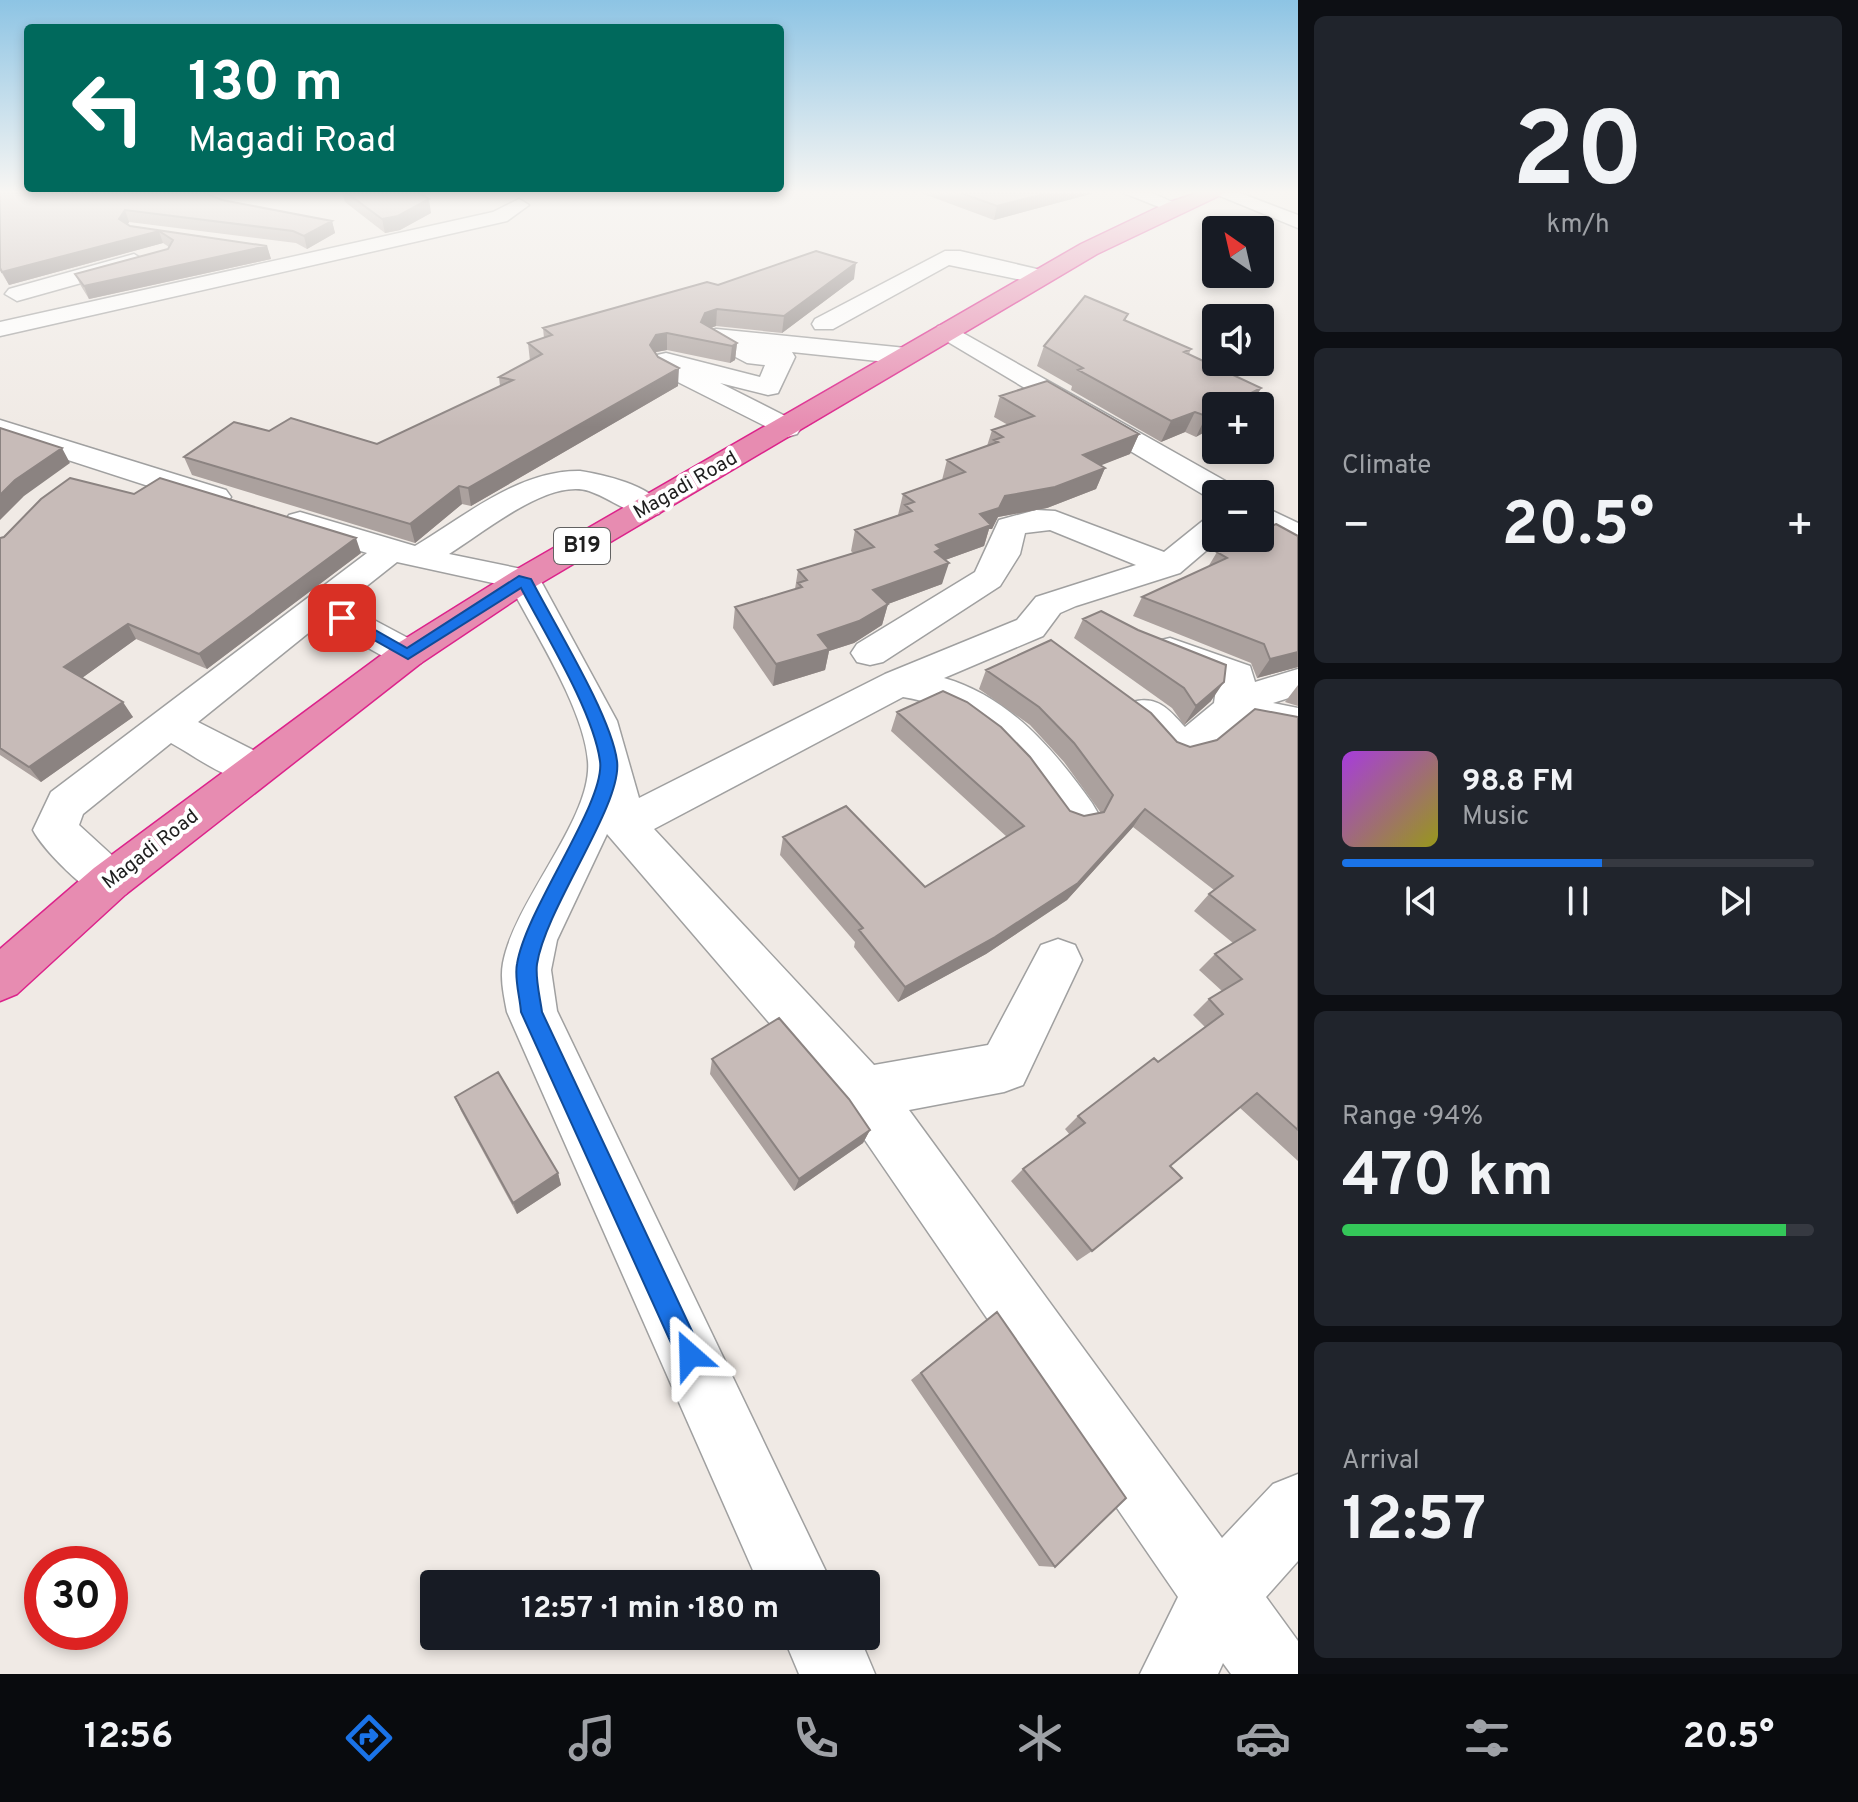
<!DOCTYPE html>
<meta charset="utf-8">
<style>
body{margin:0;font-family:Overpass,sans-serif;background:#20242c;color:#f1f3f6;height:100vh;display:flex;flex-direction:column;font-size:30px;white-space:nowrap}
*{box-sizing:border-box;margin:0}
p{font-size:26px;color:#9ea1a6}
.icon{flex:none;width:44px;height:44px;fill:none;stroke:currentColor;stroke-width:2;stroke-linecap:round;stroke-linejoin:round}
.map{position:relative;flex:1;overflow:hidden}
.panel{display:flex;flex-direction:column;gap:16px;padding:16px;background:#0d0f14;width:560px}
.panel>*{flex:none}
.guide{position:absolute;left:24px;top:24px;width:760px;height:168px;border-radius:8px;box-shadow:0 4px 12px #0003;background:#00695c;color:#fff;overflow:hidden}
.needle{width:52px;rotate:326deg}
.controls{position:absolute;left:1202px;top:216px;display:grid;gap:16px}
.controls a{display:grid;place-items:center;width:72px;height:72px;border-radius:8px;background:#171b24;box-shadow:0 4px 12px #0003;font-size:40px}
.speed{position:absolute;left:24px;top:1546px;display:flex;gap:16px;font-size:40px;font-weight:700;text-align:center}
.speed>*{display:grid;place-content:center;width:104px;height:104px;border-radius:50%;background:#171b24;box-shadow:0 4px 12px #0003;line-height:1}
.speed .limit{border:12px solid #d22;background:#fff;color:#111}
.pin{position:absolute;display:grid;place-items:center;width:68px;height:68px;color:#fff;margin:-34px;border-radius:16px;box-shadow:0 4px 12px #0006}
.me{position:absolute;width:88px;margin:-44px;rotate:335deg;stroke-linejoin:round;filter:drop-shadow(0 0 6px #0008)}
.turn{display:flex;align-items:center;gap:28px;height:168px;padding:0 32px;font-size:36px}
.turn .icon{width:104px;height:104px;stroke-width:2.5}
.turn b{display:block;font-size:56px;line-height:68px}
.big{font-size:60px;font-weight:700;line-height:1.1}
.panel .card{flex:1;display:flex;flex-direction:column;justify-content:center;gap:12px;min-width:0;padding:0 28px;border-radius:12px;background:#20242c}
.panel .dial{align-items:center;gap:0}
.dial b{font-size:104px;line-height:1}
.song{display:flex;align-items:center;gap:24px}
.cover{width:96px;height:96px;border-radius:12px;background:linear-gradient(135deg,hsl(280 70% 55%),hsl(60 70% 35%))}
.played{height:8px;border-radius:4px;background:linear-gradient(90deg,#1a73e8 55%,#363941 55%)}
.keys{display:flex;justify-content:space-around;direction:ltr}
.heat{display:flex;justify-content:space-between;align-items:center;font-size:44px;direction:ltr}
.charge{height:12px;border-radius:6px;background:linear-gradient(90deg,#34c759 94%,#363941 0)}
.trip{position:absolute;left:420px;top:1570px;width:460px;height:80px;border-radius:8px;background:#171b24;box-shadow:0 4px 12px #0003;font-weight:700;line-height:80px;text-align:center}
.tab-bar{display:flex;height:128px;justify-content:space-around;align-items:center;background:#090b0e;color:#9ea1a6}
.tab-bar .icon{width:56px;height:56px}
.tab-bar .selected{color:#1a73e8}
.tab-bar b{font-size:36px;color:#f1f3f6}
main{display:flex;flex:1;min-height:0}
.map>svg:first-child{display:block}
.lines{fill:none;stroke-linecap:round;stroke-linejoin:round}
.minor-casing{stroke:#a0a0a0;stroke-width:3}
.highway-casing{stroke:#dc238b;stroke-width:3}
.minor{fill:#fff;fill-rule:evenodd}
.highway{fill:#e78cb1;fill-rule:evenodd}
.wall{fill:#aba19e}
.shaded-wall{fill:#8b8381}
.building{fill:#c7bbb8;stroke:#8b8381;stroke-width:2}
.route{fill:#1a73e8;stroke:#114b97;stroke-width:2}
.labels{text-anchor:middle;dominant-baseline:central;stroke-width:8;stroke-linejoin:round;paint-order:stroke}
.far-street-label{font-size:20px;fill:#1f1f1f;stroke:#fff}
.shield{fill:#fff;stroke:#626262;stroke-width:2}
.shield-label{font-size:22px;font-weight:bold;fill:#1f1f1f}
</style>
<main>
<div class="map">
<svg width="1298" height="1674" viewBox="0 0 1298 1674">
<rect width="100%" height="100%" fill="#f0eae5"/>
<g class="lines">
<defs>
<path id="minor" d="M 1124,193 L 1152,193 L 1184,207 L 1174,213 Z
M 1213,193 L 1240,193 L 1298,215 L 1298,228 Z
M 519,199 L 529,205 L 507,221 L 0,336 L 0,322 L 493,212 Z
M 945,251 L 960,251 L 1041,270 L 1052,277 L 1041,284 L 949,265 L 833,329 L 815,329 L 812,324 L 815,319 Z
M 134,254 L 145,261 L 142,266 L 17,301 L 5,294 L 9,289 Z
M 947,324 L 1236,487 L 1241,494 L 1216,494 L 1214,501 L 938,336 L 935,331 L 938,326 Z
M 716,329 L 906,348 L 919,356 L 906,364 L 792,352 L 795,357 L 778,393 L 768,395 L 720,383 L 797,422 L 801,428 L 797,434 L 787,437 L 660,373 L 653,361 L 657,355 L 666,353 L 760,377 L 765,365 L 747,363 L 707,342 L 703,337 L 707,332 Z
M 0,420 L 226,490 L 231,497 L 226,504 L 204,504 L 0,438 Z
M 580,471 C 605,475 649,485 664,507 L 659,514 C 634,520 613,499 589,491 C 548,478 483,533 449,554 L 536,572 L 617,721 L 639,798 L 885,674 L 1017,620 L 1036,597 L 1136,565 L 1050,530 L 1025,533 L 1020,554 L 1000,586 L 883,662 L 870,665 L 857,662 L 851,653 L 857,644 L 975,572 L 999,520 L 1036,510 L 1055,511 L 1164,552 L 1205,519 L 1216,516 L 1216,538 L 1221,538 L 1180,573 L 1076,606 L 1060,613 L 1043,636 L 944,678 C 1010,697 1054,750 1092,803 L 1099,815 L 1092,827 C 1082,830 1072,834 1062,827 C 1053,820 1045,801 1037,791 C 1003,744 961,706 903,697 L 654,829 L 874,1065 L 988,1045 L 1041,945 L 1058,939 L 1075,945 L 1082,960 L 1023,1085 L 1004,1092 L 909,1110 L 1222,1538 L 1273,1484 L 1298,1474 L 1298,1561 L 1266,1597 L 1298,1641 L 1298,1674 L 1231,1674 L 1223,1663 L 1218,1674 L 1140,1674 L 1178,1597 L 845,1111 L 607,834 L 557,940 L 551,970 L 557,1011 L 832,1584 L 759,1584 L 507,1012 C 504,996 500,979 503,963 C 515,900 593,818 588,761 C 584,709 535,633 511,587 L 397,562 L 344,604 L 421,645 L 427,654 L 421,663 L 408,666 L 395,663 L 322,622 L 198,722 L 269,758 L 275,769 L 269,780 C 237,790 199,758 171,743 L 83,814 L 79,825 L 126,868 L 133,881 L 126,894 C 120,896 114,900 108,899 C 88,896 42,848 33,830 L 51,792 L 367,553 L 289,529 L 284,522 L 289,515 L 300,512 L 415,546 C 465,516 519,470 580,471 Z
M 1260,505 L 1298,523 L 1298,546 L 1260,528 Z
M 1170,638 L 1250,666 L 1255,682 L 1298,669 L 1298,695 L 1273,703 L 1298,708 L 1298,736 L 1241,724 C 1207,753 1188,785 1151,741 C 1142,731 1133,723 1126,712 L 1132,702 C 1158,695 1169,710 1185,727 L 1214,703 L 1217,682 L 1157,659 L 1152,650 L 1157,641 Z
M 783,1636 L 859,1636 L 875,1674 L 799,1674 Z"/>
<path id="highway" d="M 1197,193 L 1225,193 L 1097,254 L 536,586 L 421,663 L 126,894 L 17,994 L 0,1001 L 0,949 L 94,868 L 395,645 L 512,572 L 1081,244 L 1167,203 Z"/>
</defs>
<!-- minor casing -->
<use href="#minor" class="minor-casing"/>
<!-- highway casing -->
<use href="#highway" class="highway-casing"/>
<!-- minor -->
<use href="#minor" class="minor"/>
<!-- highway -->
<use href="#highway" class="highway"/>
</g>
<!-- wall -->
<path class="wall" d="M 0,193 L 222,200 L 332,221 L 335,233 L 307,249 L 296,243 L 129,222 L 128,224 L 130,226 L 267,246 L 271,259 L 89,299 L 81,286 L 75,274 L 168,249 L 169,247 L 163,243 L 9,285 L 0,270 Z
M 342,193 L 419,193 L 431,213 L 400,230 L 385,233 L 345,202 Z
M 921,193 L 1094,193 L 994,220 Z
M 854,279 L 782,333 L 716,326 L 711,328 L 737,343 L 735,360 L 730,363 L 667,350 L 656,352 L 655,354 L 678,386 L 471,506 L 462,504 L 415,543 L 192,475 L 184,457 L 269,431 L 377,444 L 500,386 L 499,377 L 530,361 L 528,343 L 544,338 L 543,328 L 718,285 Z
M 1128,314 L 1125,321 L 1191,349 L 1189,354 L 1261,388 L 1251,406 L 1216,406 L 1196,437 L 1185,432 L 1161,442 L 1071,390 L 1072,386 L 1037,366 L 1044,346 Z
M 1000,396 L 1139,434 L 1130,454 L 1100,465 L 1105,468 L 1096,489 L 1047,508 L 998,517 L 992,529 L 989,529 L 984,546 L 945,560 L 942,584 L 888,604 L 882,625 L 854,643 L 829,651 L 825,670 L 773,686 L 733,628 L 735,607 L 795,589 L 798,570 L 853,553 L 851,551 L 855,530 L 898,515 L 903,494 L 942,480 L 947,460 L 987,446 L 992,430 L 1008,425 L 994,417 Z
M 1298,536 L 1298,667 L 1257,678 L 1251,663 L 1133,616 L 1142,597 L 1208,567 L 1217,552 Z
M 0,538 L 361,553 L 207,669 L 136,639 L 82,678 L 133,717 L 41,782 L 0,755 Z
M 1083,619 L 1211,701 L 1184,725 L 1172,708 L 1074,638 Z
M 986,670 L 1190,747 L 1298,717 L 1298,1161 L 1239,1107 L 1170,1166 L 1092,1251 L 1077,1261 L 1011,1181 L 1023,1169 L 1070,1135 L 1065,1129 L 1078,1116 L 1158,1062 L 1205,1027 L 1193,1015 L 1209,999 L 1222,991 L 1199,970 L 1215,954 L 1233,943 L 1194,911 L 1209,894 L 1214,890 L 1133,827 L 1067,900 L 986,954 L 898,1002 L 854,947 L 855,942 L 780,855 L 783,837 L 925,887 L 1007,837 L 891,731 L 897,712 L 1070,811 L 1084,816 L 1101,813 L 1064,762 L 1030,725 L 979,689 Z
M 1298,685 L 1298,706 L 1285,702 Z
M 712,1059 L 870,1130 L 863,1143 L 794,1191 L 710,1074 Z
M 455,1097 L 558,1173 L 561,1185 L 517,1214 L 461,1111 Z
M 997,1312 L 1055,1567 L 1039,1566 L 911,1380 L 985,1321 Z"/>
<!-- shaded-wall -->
<path class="shaded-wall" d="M 1047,193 L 1094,193 L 994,220 L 997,206 Z
M 429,199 L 431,213 L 400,230 L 385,233 L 382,219 Z
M 125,210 L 129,222 L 124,231 L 119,219 Z
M 332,221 L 335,233 L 307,249 L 304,236 Z
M 159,231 L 163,243 L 9,285 L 2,272 Z
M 267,246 L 271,259 L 89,299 L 84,286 Z
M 856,263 L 854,279 L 782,333 L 784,316 Z
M 717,309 L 716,326 L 705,330 L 701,322 L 705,313 Z
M 667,333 L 667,350 L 656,352 L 650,363 L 650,345 L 656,335 Z
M 737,343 L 735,360 L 730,363 L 732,346 Z
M 679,368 L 678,386 L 471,506 L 468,488 Z
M 1261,388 L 1251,406 L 1226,406 Z
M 1216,411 L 1216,426 L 1196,437 L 1206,416 Z
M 1195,412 L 1185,432 L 1161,442 L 1171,421 Z
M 1139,434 L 1130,454 L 1074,476 L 1083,455 Z
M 62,448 L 70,463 L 24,496 L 0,520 L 0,495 L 15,480 Z
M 1105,468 L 1096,489 L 1047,508 L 998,517 L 992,529 L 989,529 L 984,546 L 937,563 L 949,563 L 942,584 L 888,604 L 882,625 L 854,643 L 829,651 L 825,670 L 773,686 L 776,664 L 818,635 L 873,590 L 1005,496 Z
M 459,486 L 462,504 L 415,543 L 410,524 Z
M 356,538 L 361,553 L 207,669 L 199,654 Z
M 128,624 L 136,639 L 75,683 L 64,667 Z
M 1298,652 L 1298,667 L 1257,678 L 1270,659 Z
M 1224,682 L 1211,701 L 1184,725 L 1196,706 Z
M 123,702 L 133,717 L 41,782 L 29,767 Z
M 1145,809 L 1133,827 L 1067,900 L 986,954 L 898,1002 L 905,987 Z
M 870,1130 L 863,1143 L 794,1191 L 799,1179 Z
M 558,1173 L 561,1185 L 517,1214 L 513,1203 Z"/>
<!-- building -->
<path class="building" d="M 0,193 L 205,193 L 222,200 L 332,221 L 304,236 L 293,231 L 125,210 L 119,219 L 130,226 L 267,246 L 84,286 L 75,274 L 168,249 L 173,240 L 159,231 L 2,272 L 0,268 Z
M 347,193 L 419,193 L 429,199 L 398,216 L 382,219 Z
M 961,193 L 1047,193 L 997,206 Z
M 816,251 L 856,263 L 784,316 L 717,309 L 705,313 L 701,322 L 737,343 L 732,346 L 667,333 L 656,335 L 650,345 L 658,357 L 679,368 L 468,488 L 459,486 L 410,524 L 184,457 L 234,422 L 269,431 L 291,418 L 377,444 L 513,380 L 499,377 L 542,354 L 528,343 L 552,335 L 543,328 L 707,282 L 718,285 Z
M 1085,296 L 1128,314 L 1124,320 L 1191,349 L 1184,352 L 1261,388 L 1226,406 L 1216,406 L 1216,411 L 1206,416 L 1195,412 L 1171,421 L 1078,370 L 1083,368 L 1044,346 Z
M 1047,381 L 1139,434 L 1083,455 L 1105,468 L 1055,487 L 1005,496 L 999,508 L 980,514 L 991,525 L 936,545 L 941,549 L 935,552 L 949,563 L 873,590 L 888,604 L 859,621 L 818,635 L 829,649 L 776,664 L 735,607 L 802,587 L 798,583 L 807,580 L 798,570 L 874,547 L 855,530 L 912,511 L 905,505 L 914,502 L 903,494 L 965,472 L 947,460 L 998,442 L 994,440 L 1003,437 L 992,430 L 1034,416 L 1000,396 Z
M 0,428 L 62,448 L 15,480 L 0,495 Z
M 70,478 L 134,494 L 160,478 L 356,538 L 199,654 L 128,624 L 64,667 L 123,702 L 29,767 L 0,748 L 0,538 L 4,537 L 41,499 Z
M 1276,524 L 1298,536 L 1298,652 L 1270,659 L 1264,644 L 1142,597 L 1227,558 L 1217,552 L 1246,538 L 1260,538 L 1260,531 Z
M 1101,611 L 1138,630 L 1226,665 L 1224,682 L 1196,706 L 1184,688 L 1083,619 Z
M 1051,640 L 1151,713 L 1177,742 L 1190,747 L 1217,740 L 1255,709 L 1298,717 L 1298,1130 L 1257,1093 L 1170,1166 L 1182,1178 L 1092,1251 L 1023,1169 L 1085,1123 L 1078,1116 L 1154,1058 L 1158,1062 L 1223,1014 L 1209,999 L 1242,979 L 1215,954 L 1255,930 L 1209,894 L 1233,876 L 1145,809 L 1078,883 L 995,937 L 905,987 L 859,930 L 863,928 L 783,837 L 846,806 L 925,887 L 1024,826 L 897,712 L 943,691 L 967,702 L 1001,727 L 1030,757 L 1070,811 L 1084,816 L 1104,812 L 1113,795 L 1074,743 L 1039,707 L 986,670 Z
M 779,1018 L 849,1099 L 870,1130 L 799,1179 L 712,1059 Z
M 498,1072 L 558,1173 L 513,1203 L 455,1097 Z
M 997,1312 L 1126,1498 L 1055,1567 L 921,1373 Z"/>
<!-- sky -->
<linearGradient id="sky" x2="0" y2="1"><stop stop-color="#8dc4e4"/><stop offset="0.45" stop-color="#f8f6f3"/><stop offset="1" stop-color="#f8f6f3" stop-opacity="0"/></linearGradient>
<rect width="1298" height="427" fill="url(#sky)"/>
<!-- route -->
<path class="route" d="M 519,576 L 531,579 C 554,624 611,715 617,761 C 623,804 546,907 537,964 C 535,978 540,997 542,1012 L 699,1346 L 703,1355 L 699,1365 L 690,1369 L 681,1365 L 521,1012 C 520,997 514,978 517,964 C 526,908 606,802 600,761 C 593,711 545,634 521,588 L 408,659 L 335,618 L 347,614 L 407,648 Z"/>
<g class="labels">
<!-- far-street labels -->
<g class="far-street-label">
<text transform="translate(686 486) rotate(-30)">Magadi Road</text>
<text transform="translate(151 850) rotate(-38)">Magadi Road</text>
</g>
<!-- shield labels -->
<rect class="shield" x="554" y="528" width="56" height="36" rx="6"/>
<g class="shield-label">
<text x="582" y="546">B19</text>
</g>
</g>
</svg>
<div class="controls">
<a><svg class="needle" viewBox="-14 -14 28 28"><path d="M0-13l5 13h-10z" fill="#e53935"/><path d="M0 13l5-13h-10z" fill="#9ea1a6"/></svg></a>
<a><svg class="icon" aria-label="sound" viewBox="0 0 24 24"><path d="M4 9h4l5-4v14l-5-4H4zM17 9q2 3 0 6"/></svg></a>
<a>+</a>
<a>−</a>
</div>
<div class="speed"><div class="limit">30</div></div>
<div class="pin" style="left:342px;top:618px;background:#d93025"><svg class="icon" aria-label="arrive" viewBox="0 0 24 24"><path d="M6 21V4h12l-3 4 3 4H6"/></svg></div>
<svg class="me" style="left:690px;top:1355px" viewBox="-20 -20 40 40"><path d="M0-17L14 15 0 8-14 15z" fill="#1a73e8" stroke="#fff" stroke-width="4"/></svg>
<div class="trip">12:57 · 1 min · 180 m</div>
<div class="guide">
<div class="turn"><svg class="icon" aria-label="left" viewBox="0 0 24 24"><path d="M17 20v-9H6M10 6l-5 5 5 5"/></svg><div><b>130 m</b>Magadi Road</div></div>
</div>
</div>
<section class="panel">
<div class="card dial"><b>20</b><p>km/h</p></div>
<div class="card"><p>Climate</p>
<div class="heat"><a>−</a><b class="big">20.5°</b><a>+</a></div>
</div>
<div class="card">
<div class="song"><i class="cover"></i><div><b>98.8 FM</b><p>Music</p></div></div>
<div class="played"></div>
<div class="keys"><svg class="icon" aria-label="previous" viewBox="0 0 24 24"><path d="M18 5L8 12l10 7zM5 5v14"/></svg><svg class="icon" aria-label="pause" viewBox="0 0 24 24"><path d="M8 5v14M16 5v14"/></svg><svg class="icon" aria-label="next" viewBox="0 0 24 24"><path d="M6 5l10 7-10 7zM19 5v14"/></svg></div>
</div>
<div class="card"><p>Range · 94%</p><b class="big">470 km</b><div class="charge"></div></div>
<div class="card"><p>Arrival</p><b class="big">12:57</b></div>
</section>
</main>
<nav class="tab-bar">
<b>12:56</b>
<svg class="icon selected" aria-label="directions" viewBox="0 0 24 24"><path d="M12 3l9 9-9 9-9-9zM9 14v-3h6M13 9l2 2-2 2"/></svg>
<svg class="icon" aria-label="music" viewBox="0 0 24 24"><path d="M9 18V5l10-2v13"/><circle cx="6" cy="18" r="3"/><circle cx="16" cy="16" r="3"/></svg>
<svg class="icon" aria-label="phone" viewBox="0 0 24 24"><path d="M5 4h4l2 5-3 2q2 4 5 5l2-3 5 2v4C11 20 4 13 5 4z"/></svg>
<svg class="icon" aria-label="climate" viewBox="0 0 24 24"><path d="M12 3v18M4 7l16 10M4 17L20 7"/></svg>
<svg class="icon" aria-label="car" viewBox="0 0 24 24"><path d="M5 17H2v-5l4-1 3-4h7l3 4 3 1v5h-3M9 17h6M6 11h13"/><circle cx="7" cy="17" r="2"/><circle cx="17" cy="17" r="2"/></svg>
<svg class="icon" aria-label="filters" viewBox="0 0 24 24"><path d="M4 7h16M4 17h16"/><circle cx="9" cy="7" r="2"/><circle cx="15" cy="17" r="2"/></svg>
<b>20.5°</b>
</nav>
